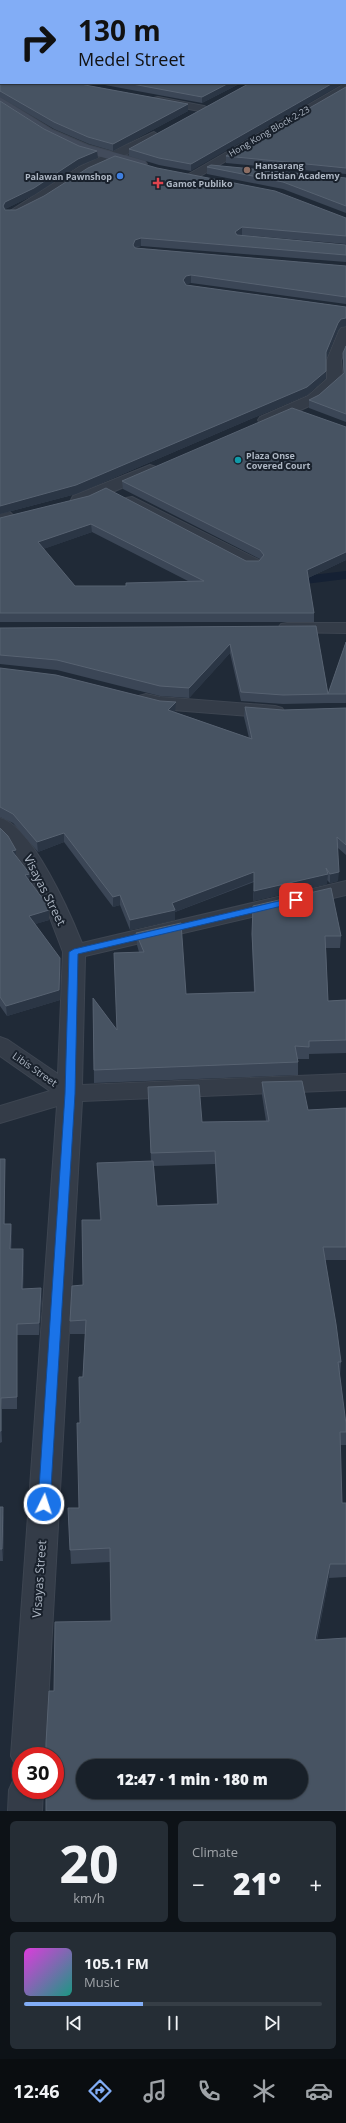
<!DOCTYPE html>
<meta charset="utf-8">
<style>
body{margin:0;font-family:"Open Sans",sans-serif;background:#252d35;color:#f1f3f6;height:100vh;display:flex;flex-direction:column;font-size:15px;white-space:nowrap}
*{box-sizing:border-box;margin:0}
p{font-size:13px;color:#9fa3a8}
.icon{flex:none;width:22px;height:22px;fill:none;stroke:currentColor;stroke-width:2;stroke-linecap:round;stroke-linejoin:round}
.map{position:relative;height:1811px;overflow:hidden}
.details{display:flex;flex-direction:column;gap:10px;padding:10px;background:#0d1217;flex:1}
.details>*{flex:none}
.hud{position:absolute;left:0px;top:0px;width:346px;height:84px;box-shadow:0 1px 3px #0004,0 0 0 1px #363e46;background:#82adf6;color:#111;overflow:hidden}
.speed{position:absolute;left:12px;top:1747px;display:flex;gap:8px;font-size:20px;font-weight:700;text-align:center}
.speed>*{display:grid;place-content:center;width:52px;height:52px;border-radius:50%;background:#182029;box-shadow:0 1px 3px #0004,0 0 0 1px #363e46;line-height:1}
.speed .limit{border:6px solid #d22;background:#fff;color:#111}
.pin{position:absolute;display:grid;place-items:center;width:34px;height:34px;color:#fff;margin:-17px;border-radius:8px;box-shadow:0 2px 6px #0006}
.me{position:absolute;width:44px;margin:-22px;rotate:4deg;stroke-linejoin:round;filter:drop-shadow(0 0 3px #0008)}
.turn{display:flex;align-items:center;gap:14px;height:84px;padding:0 12px;font-size:18px}
.turn .icon{width:52px;height:52px;stroke-width:2.5}
.turn b{display:block;font-size:28px;line-height:34px}
.big{font-size:30px;font-weight:800;line-height:1.1}
.details .card{flex:1;display:flex;flex-direction:column;justify-content:center;gap:6px;min-width:0;padding:0 14px;border-radius:6px;background:#252d35}
.details .dial{align-items:center;gap:0}
.dial b{font-size:52px;line-height:1}
.song{display:flex;align-items:center;gap:12px}
.cover{width:48px;height:48px;border-radius:6px;background:linear-gradient(135deg,hsl(300 70% 55%),hsl(170 70% 35%))}
.played{height:4px;border-radius:2px;background:linear-gradient(90deg,#82adf6 40%,#363e46 40%)}
.keys{display:flex;justify-content:space-around;direction:ltr}
.heat{display:flex;justify-content:space-between;align-items:center;font-size:22px;direction:ltr}
.details .tiles{flex:1;display:grid;gap:10px;grid-template-columns:1fr 1fr}
.card:last-child{grid-column:span 2}
.trip{position:absolute;left:76px;top:1759px;width:232px;height:40px;border-radius:20px;background:#182029;box-shadow:0 1px 3px #0004,0 0 0 1px #363e46;font-weight:800;line-height:40px;text-align:center}
.dock{display:flex;height:64px;justify-content:space-around;align-items:center;background:#0a0d10;color:#9fa3a8}
.dock .icon{width:28px;height:28px}
.dock .active{color:#82adf6}
.dock b{font-size:18px;color:#f1f3f6}
.map>svg:first-child{display:block}
.lines{fill:none;stroke-linecap:round;stroke-linejoin:round}
.stream{stroke:#152134;stroke-width:8}
.street-casing{stroke:#3d4551;stroke-width:2}
.secondary-casing{stroke:#3d4551;stroke-width:2}
.street{fill:#343c48;fill-rule:evenodd}
.secondary{fill:#424b5b;fill-rule:evenodd}
.wall{fill:#3b4656;fill-rule:evenodd}
.shaded-wall{fill:#2b3645}
.building{fill:#475362;stroke:#576271;fill-rule:evenodd}
.route{fill:#1a73e8;stroke:#114b97}
.education-dot{fill:#8d6e63;stroke:#19212c;stroke-width:1.5}
.shop-dot{fill:#3f7fe0;stroke:#19212c;stroke-width:1.5}
.health-dot{fill:#e0444e;stroke:#19212c;stroke-width:1.5}
.culture-dot{fill:#0f9aa8;stroke:#19212c;stroke-width:1.5}
.labels{text-anchor:middle;dominant-baseline:central;stroke-width:4;stroke-linejoin:round;paint-order:stroke}
.far-street-label{font-size:9px;fill:#aeb7c4;stroke:#19212c}
.far-poi-label{font-size:9px;font-weight:bold;fill:#aeb7c4;stroke:#19212c;text-anchor:start}
.street-label{font-size:10px;fill:#aeb7c4;stroke:#19212c}
.near-street-label{font-size:12px;fill:#aeb7c4;stroke:#19212c}
</style>
<div class="map">
<svg width="346" height="1811" viewBox="0 0 346 1811">
<rect width="100%" height="100%" fill="#202a37"/>
<g class="lines">
<!-- stream -->
<path class="stream" d="M 296,581 L 346,575"/>
<defs>
<path id="street" d="M 346,83 L 346,91 L 197,178 L 193,179 L 187,175 Z
M 158,97 L 204,106 L 210,109 L 204,112 L 154,102 L 152,100 L 154,98 Z
M 154,132 L 160,136 L 158,139 C 135,151 111,161 88,172 C 64,185 43,208 16,215 L 10,211 L 79,167 Z
M 346,327 L 346,349 L 341,360 L 343,380 L 340,383 L 318,402 L 272,423 L 260,423 L 258,420 L 260,417 L 308,396 L 327,379 L 327,360 L 339,331 L 341,328 Z
M 150,465 L 156,467 L 158,470 L 156,473 L 85,504 L 73,504 L 71,500 L 73,496 Z
M 132,497 L 259,560 L 262,564 L 259,568 L 253,569 L 247,568 L 126,506 L 124,502 L 126,498 Z
M 0,507 C 7,509 12,513 16,519 L 14,523 L 8,524 L 0,521 Z
M 287,623 L 346,623 L 346,633 L 281,632 L 278,628 L 281,624 Z
M 146,694 L 160,697 L 275,706 L 282,708 L 285,712 L 282,716 L 275,718 L 160,709 L 139,704 L 136,700 L 139,696 Z
M 0,818 C 32,826 70,913 82,943 L 346,881 L 346,895 L 85,956 L 82,1085 L 346,1074 L 346,1090 L 82,1101 L 45,1756 L 21,1756 L 21,1768 L 16,1766 L 11,1756 L 57,1106 L 0,1123 L 0,1106 L 50,1091 L 0,1056 L 0,1037 L 8,1040 L 58,1074 L 63,952 L 47,910 L 10,845 L 0,835 Z
M 21,1777 L 21,1790 L 43,1790 L 42,1811 L 8,1811 L 9,1790 L 14,1779 Z"/>
<path id="secondary" d="M 0,97 L 53,130 L 88,145 L 145,161 L 147,164 L 141,168 L 80,151 L 45,134 L 0,105 Z"/>
</defs>
<!-- street casing -->
<use href="#street" class="street-casing"/>
<!-- secondary casing -->
<use href="#secondary" class="secondary-casing"/>
<!-- street -->
<use href="#street" class="street"/>
<!-- secondary -->
<use href="#secondary" class="secondary"/>
</g>
<!-- wall -->
<path class="wall" d="M 0,1 L 1,1 L 1,15 L 0,14 Z
M 0,24 L 1,24 L 1,33 L 0,32 Z
M 0,35 L 1,36 L 1,83 L 85,85 L 188,104 L 188,111 L 113,151 L 89,144 L 54,129 L 0,97 Z
M 94,83 L 241,83 L 202,103 Z
M 250,83 L 191,171 L 159,165 L 129,156 L 129,149 Z
M 346,87 L 346,174 L 226,163 L 226,156 Z
M 0,101 L 44,129 L 98,158 L 78,166 L 34,195 L 5,209 L 5,210 L 16,210 L 157,168 L 346,218 L 346,244 L 242,235 L 241,235 L 346,245 L 346,262 L 141,246 L 135,248 L 346,266 L 346,304 L 191,283 L 185,284 L 186,285 L 346,307 L 346,326 L 341,327 L 338,330 L 326,359 L 326,378 L 307,395 L 76,494 L 0,514 Z
M 207,167 L 346,178 L 346,213 L 283,189 L 207,174 Z
M 346,346 L 346,422 L 309,408 L 309,400 L 319,395 L 344,374 L 343,360 L 343,353 Z
M 346,427 L 346,560 L 308,578 L 314,613 L 314,622 L 0,622 L 0,518 L 89,496 L 246,561 L 259,561 L 260,560 L 260,559 L 123,489 L 122,481 ZM 92,532 L 188,581 L 126,586 L 75,586 L 43,549 Z
M 316,626 L 328,694 L 328,703 L 283,704 L 241,701 L 230,653 L 189,698 L 160,696 L 57,670 L 0,664 L 0,665 L 0,628 Z
M 346,642 L 346,703 L 328,703 L 328,694 Z
M 0,668 L 175,712 L 249,738 L 244,717 L 245,707 L 283,710 L 346,708 L 346,855 L 338,848 L 338,881 L 330,883 L 327,880 L 327,884 L 253,901 L 254,882 L 175,912 L 175,920 L 130,930 L 120,905 L 113,907 L 64,842 L 38,852 L 13,823 L 0,817 Z
M 0,828 L 30,881 L 49,920 L 35,924 L 61,968 L 60,1000 L 7,1016 L 0,1006 Z
M 253,906 L 341,936 L 340,948 L 326,948 L 328,1001 L 346,1000 L 346,1053 L 309,1054 L 309,1059 L 298,1059 L 298,1075 L 94,1083 L 93,998 L 117,1030 L 139,952 L 137,945 L 136,933 L 186,994 L 254,992 L 252,946 Z
M 262,1082 L 308,1110 L 346,1108 L 346,1260 L 325,1260 L 341,1362 L 340,1376 L 346,1432 L 346,1445 L 340,1445 L 342,1503 L 346,1503 L 346,1577 L 329,1578 L 317,1640 L 54,1691 L 111,1621 L 110,1562 L 71,1564 L 68,1508 L 79,1508 L 80,1423 L 85,1334 L 70,1334 L 70,1321 L 83,1285 L 100,1220 L 97,1163 L 151,1161 L 148,1087 L 202,1122 L 266,1121 L 262,1095 ZM 215,1164 L 217,1204 L 157,1206 L 154,1166 Z
M 0,1159 L 5,1171 L 5,1224 L 11,1224 L 12,1236 L 11,1249 L 23,1249 L 24,1260 L 23,1289 L 42,1300 L 39,1335 L 17,1335 L 17,1409 L 2,1409 L 2,1442 L 0,1443 Z
M 0,1507 L 4,1519 L 3,1561 L 0,1561 Z"/>
<!-- shaded-wall -->
<path class="shaded-wall" d="M 345,76 L 346,76 L 346,82 L 345,82 Z
M 229,83 L 241,83 L 202,103 L 202,97 Z
M 333,83 L 344,83 L 191,171 L 191,164 Z
M 188,104 L 188,111 L 113,151 L 113,144 Z
M 97,151 L 98,158 L 78,166 L 34,195 L 5,209 L 4,213 L 3,206 L 5,202 L 78,159 Z
M 242,227 L 242,235 L 235,239 L 235,232 Z
M 141,238 L 141,246 L 135,247 L 133,252 L 133,245 L 135,240 Z
M 191,275 L 191,283 L 186,284 L 183,287 L 183,280 L 186,276 Z
M 346,318 L 346,326 L 341,327 L 338,330 L 326,359 L 326,352 L 338,323 L 341,319 Z
M 326,371 L 326,378 L 307,395 L 76,494 L 0,514 L 0,506 Z
M 91,524 L 92,532 L 38,551 L 38,542 Z
M 346,552 L 346,560 L 306,579 L 307,570 Z
M 230,644 L 230,653 L 189,698 L 189,688 Z
M 176,702 L 175,712 L 168,719 L 168,710 Z
M 64,833 L 64,842 L 38,852 L 37,842 Z
M 16,850 L 16,859 L 12,851 Z
M 254,872 L 254,881 L 175,912 L 175,920 L 130,930 L 130,920 L 172,903 Z
M 339,872 L 338,881 L 330,883 L 330,874 Z
M 30,874 L 30,884 L 25,875 Z
M 328,874 L 327,884 L 253,901 L 254,891 Z
M 120,895 L 120,905 L 113,907 L 113,897 Z
M 49,910 L 49,920 L 29,926 L 29,916 Z
M 60,958 L 61,968 L 60,1000 L 7,1016 L 6,1006 Z
M 5,1159 L 5,1236 L 4,1224 Z
M 11,1224 L 12,1236 L 11,1261 L 10,1249 Z
M 23,1249 L 24,1260 L 23,1300 L 22,1289 Z
M 41,1288 L 42,1300 L 39,1335 L 39,1323 Z
M 1,1398 L 2,1409 L 2,1442 L 1,1431 Z
M 3,1507 L 4,1519 L 3,1561 L 2,1549 Z
M 330,1564 L 329,1578 L 314,1653 L 315,1640 Z"/>
<!-- building -->
<path class="building" d="M 10,0 L 346,0 L 346,23 L 345,23 L 345,24 L 345,1 L 2,1 Z
M 0,1 L 1,1 L 1,9 L 0,9 Z
M 345,30 L 346,31 L 346,76 L 345,76 Z
M 1,34 L 1,83 L 80,83 L 85,85 L 188,104 L 113,144 L 88,137 L 54,122 L 0,91 L 0,35 L 1,36 Z
M 127,83 L 229,83 L 202,97 Z
M 250,83 L 333,83 L 191,164 L 159,158 L 129,149 Z
M 346,87 L 346,168 L 226,156 Z
M 0,101 L 44,129 L 79,146 L 97,151 L 78,159 L 34,188 L 5,202 L 3,206 L 5,210 L 16,210 L 44,196 L 88,168 L 115,156 L 157,168 L 275,191 L 346,218 L 346,236 L 242,227 L 235,232 L 237,235 L 346,245 L 346,255 L 141,238 L 135,240 L 133,245 L 135,248 L 346,266 L 346,297 L 191,275 L 186,276 L 183,280 L 186,285 L 346,307 L 346,318 L 341,319 L 338,323 L 326,352 L 326,371 L 307,387 L 76,485 L 0,506 Z
M 211,165 L 346,178 L 346,206 L 283,182 L 207,167 Z
M 346,346 L 346,414 L 309,400 L 319,395 L 344,373 L 343,353 Z
M 292,408 L 346,427 L 346,552 L 307,570 L 314,613 L 0,613 L 0,518 L 89,496 L 106,488 L 246,561 L 259,561 L 264,555 L 260,550 L 122,481 ZM 91,524 L 204,581 L 126,583 L 126,586 L 75,586 L 38,542 Z
M 316,626 L 328,694 L 283,695 L 241,692 L 230,644 L 189,688 L 160,686 L 57,660 L 0,655 L 0,628 Z
M 346,642 L 346,694 L 328,694 Z
M 0,668 L 56,675 L 160,701 L 176,702 L 168,710 L 252,739 L 245,707 L 283,710 L 346,708 L 346,845 L 337,837 L 339,872 L 330,874 L 326,868 L 328,874 L 254,891 L 254,872 L 172,903 L 175,910 L 130,920 L 120,895 L 113,897 L 64,833 L 37,842 L 13,814 L 0,807 Z
M 0,828 L 8,836 L 16,850 L 12,851 L 30,874 L 25,875 L 46,903 L 49,910 L 29,916 L 60,958 L 59,990 L 6,1006 L 0,997 Z
M 331,888 L 341,936 L 325,936 L 328,1001 L 346,1000 L 346,1040 L 309,1041 L 309,1047 L 295,1046 L 298,1062 L 94,1070 L 93,998 L 117,1030 L 114,953 L 144,952 L 136,933 L 181,923 L 186,994 L 255,992 L 252,934 L 253,906 Z
M 302,1081 L 308,1110 L 346,1108 L 346,1247 L 323,1247 L 336,1324 L 341,1362 L 338,1362 L 346,1424 L 346,1432 L 340,1432 L 342,1503 L 346,1503 L 346,1564 L 330,1564 L 315,1640 L 346,1638 L 346,1811 L 46,1811 L 46,1790 L 55,1790 L 55,1756 L 46,1756 L 46,1743 L 49,1691 L 54,1691 L 55,1622 L 111,1621 L 110,1548 L 70,1550 L 68,1508 L 79,1508 L 77,1423 L 80,1423 L 79,1377 L 83,1377 L 86,1320 L 70,1321 L 72,1286 L 83,1285 L 82,1220 L 101,1220 L 97,1163 L 153,1161 L 157,1206 L 218,1204 L 215,1151 L 151,1153 L 148,1087 L 199,1085 L 202,1122 L 269,1121 L 262,1082 ZM 83,1766 L 301,1766 L 301,1792 L 83,1792 Z
M 0,1159 L 5,1159 L 4,1224 L 11,1224 L 10,1249 L 23,1249 L 22,1289 L 41,1288 L 39,1323 L 17,1324 L 17,1397 L 1,1398 L 1,1431 L 0,1431 Z
M 0,1507 L 3,1507 L 2,1549 L 0,1549 Z"/>
<!-- route -->
<path class="route" d="M 296,897 L 299,898 L 299,902 L 78,954 L 75,1094 L 50,1504 L 48,1507 L 40,1507 L 38,1504 L 65,1094 L 69,952 L 74,949 Z"/>
<!-- markers -->
<circle class="education-dot" cx="247" cy="170" r="4"/>
<circle class="shop-dot" cx="120" cy="176" r="4"/>
<path class="health-dot" d="M156 177h4v4h4v4h-4v4h-4v-4h-4v-4h4z"/>
<circle class="culture-dot" cx="238" cy="460" r="4"/>
<g class="labels">
<!-- far-street labels -->
<g class="far-street-label">
<text transform="translate(269 131) rotate(-30)">Hong Kong Block 2-23</text>
</g>
<!-- far-poi labels -->
<g class="far-poi-label">
<text x="255" y="165">Hansarang<tspan x="255" dy="10">Christian Academy</tspan></text>
<text x="112" y="176" text-anchor="end">Palawan Pawnshop</text>
<text x="166" y="183">Gamot Publiko</text>
<text x="246" y="455">Plaza Onse<tspan x="246" dy="10">Covered Court</tspan></text>
</g>
<!-- street labels -->
<g class="street-label">
<text transform="translate(35 1069) rotate(35)">Libis Street</text>
</g>
<!-- near-street labels -->
<g class="near-street-label">
<text transform="translate(45 890) rotate(63)">Visayas Street</text>
<text transform="translate(39 1579) rotate(-86)">Visayas Street</text>
</g>
</g>
</svg>
<div class="speed"><div class="limit">30</div></div>
<div class="pin" style="left:296px;top:900px;background:#d93025"><svg class="icon" aria-label="arrive" viewBox="0 0 24 24"><path d="M6 21V4h12l-3 4 3 4H6"/></svg></div>
<svg class="me" style="left:44px;top:1504px" viewBox="-20 -20 40 40"><circle r="17" fill="#1a73e8" stroke="#fff" stroke-width="3"/><path d="M0-11L8 9 0 5-8 9z" fill="#fff"/></svg>
<div class="trip">12:47 · 1 min · 180 m</div>
<div class="hud">
<div class="turn"><svg class="icon" aria-label="right" viewBox="0 0 24 24"><path d="M7 20v-9h11M14 6l5 5-5 5"/></svg><div><b>130 m</b>Medel Street</div></div>
</div>
</div>
<section class="details">
<div class="tiles">
<div class="card dial"><b>20</b><p>km/h</p></div>
<div class="card"><p>Climate</p>
<div class="heat"><a>−</a><b class="big">21°</b><a>+</a></div>
</div>
<div class="card">
<div class="song"><i class="cover"></i><div><b>105.1 FM</b><p>Music</p></div></div>
<div class="played"></div>
<div class="keys"><svg class="icon" aria-label="previous" viewBox="0 0 24 24"><path d="M18 5L8 12l10 7zM5 5v14"/></svg><svg class="icon" aria-label="pause" viewBox="0 0 24 24"><path d="M8 5v14M16 5v14"/></svg><svg class="icon" aria-label="next" viewBox="0 0 24 24"><path d="M6 5l10 7-10 7zM19 5v14"/></svg></div>
</div>
</div>
</section>
<nav class="dock">
<b>12:46</b>
<svg class="icon active" aria-label="directions" viewBox="0 0 24 24"><path d="M12 3l9 9-9 9-9-9zM9 14v-3h6M13 9l2 2-2 2"/></svg>
<svg class="icon" aria-label="music" viewBox="0 0 24 24"><path d="M9 18V5l10-2v13"/><circle cx="6" cy="18" r="3"/><circle cx="16" cy="16" r="3"/></svg>
<svg class="icon" aria-label="phone" viewBox="0 0 24 24"><path d="M5 4h4l2 5-3 2q2 4 5 5l2-3 5 2v4C11 20 4 13 5 4z"/></svg>
<svg class="icon" aria-label="climate" viewBox="0 0 24 24"><path d="M12 3v18M4 7l16 10M4 17L20 7"/></svg>
<svg class="icon" aria-label="car" viewBox="0 0 24 24"><path d="M5 17H2v-5l4-1 3-4h7l3 4 3 1v5h-3M9 17h6M6 11h13"/><circle cx="7" cy="17" r="2"/><circle cx="17" cy="17" r="2"/></svg>
</nav>
